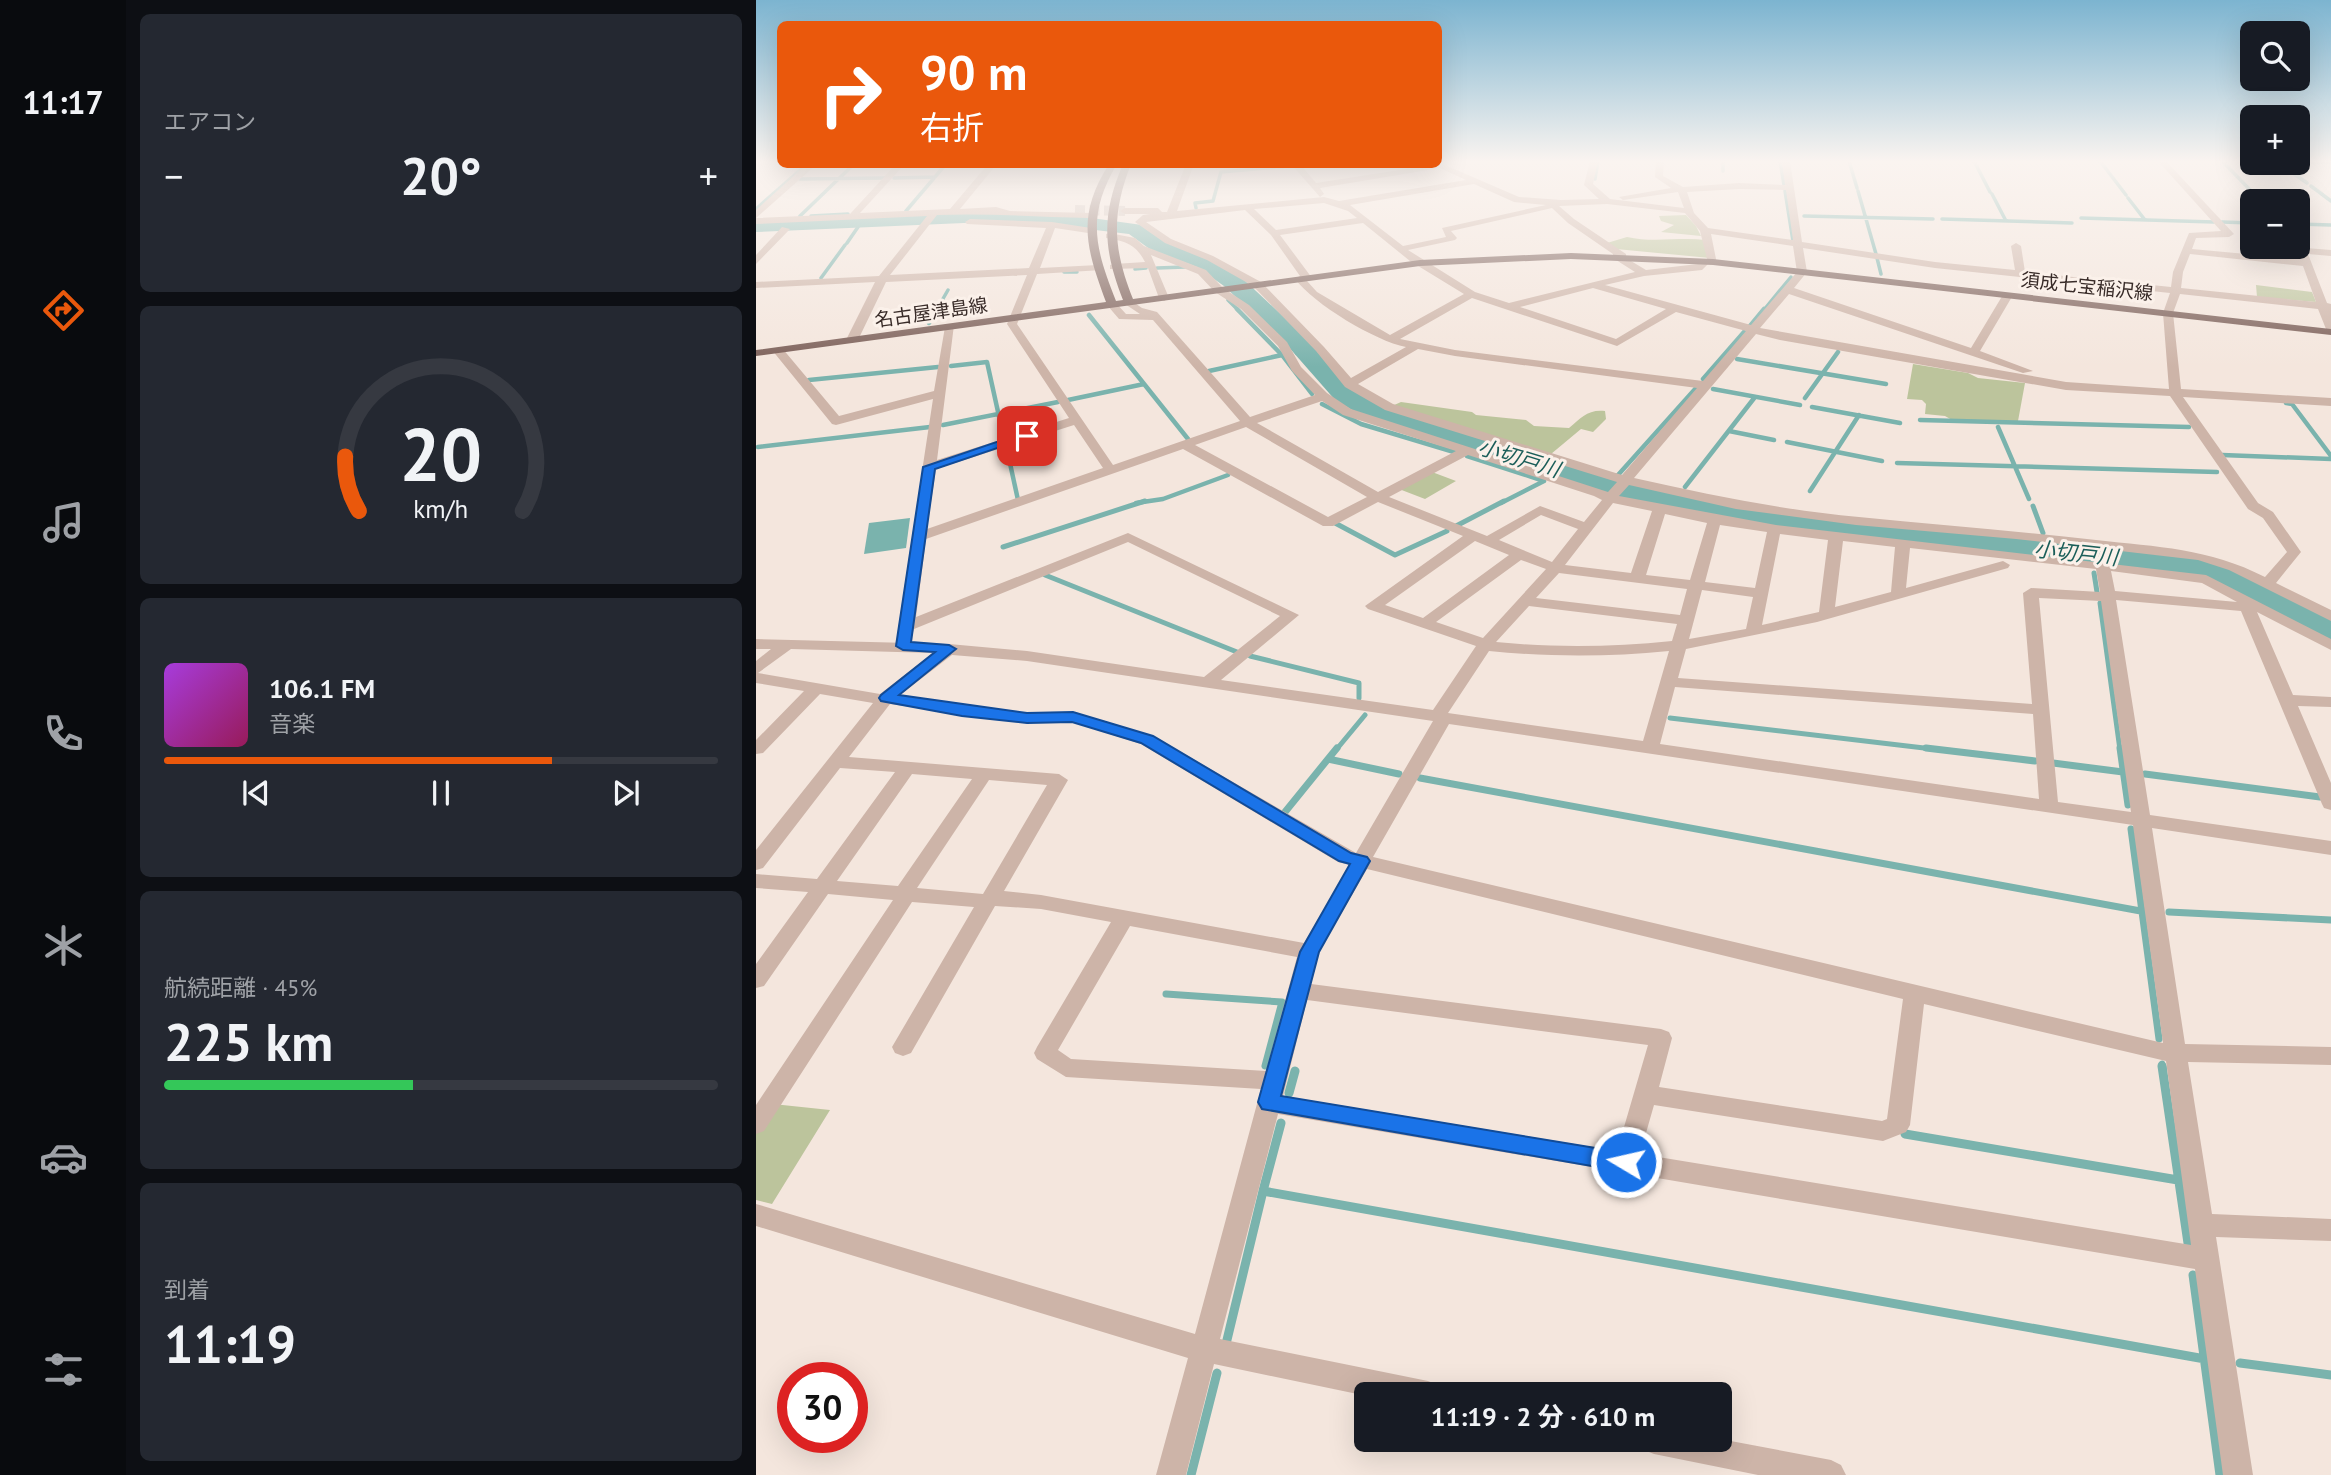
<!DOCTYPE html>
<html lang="ja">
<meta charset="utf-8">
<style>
body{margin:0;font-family:"PT Sans","Noto Sans JP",sans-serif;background:#242831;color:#f1f3f6;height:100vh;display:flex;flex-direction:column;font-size:26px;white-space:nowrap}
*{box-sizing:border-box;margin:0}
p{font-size:23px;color:#9ea1a6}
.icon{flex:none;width:38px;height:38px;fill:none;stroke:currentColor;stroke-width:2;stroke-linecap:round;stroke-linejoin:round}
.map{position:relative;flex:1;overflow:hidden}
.drawer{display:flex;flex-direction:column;gap:14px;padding:14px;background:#0d0f14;width:630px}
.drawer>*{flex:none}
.hud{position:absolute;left:21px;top:21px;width:665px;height:147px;border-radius:10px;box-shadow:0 7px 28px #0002;background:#ea580c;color:#fff;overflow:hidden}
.tools{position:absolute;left:1484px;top:21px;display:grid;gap:14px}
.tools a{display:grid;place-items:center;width:70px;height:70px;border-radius:10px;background:#171b24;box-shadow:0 7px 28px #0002;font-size:35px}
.speed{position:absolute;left:21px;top:1362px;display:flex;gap:14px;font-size:35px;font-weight:700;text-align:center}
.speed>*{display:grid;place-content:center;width:91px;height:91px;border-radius:50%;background:#171b24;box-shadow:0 7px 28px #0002;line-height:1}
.speed .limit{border:10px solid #d22;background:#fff;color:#111}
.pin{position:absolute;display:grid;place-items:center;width:60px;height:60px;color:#fff;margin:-30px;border-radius:14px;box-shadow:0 4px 10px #0006}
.me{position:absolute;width:77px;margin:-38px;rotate:279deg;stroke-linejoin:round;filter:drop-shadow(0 0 5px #0008)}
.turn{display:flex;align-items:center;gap:24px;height:147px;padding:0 28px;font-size:32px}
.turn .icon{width:91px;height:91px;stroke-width:2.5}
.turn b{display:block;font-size:49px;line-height:60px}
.big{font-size:52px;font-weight:700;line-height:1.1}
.drawer .card{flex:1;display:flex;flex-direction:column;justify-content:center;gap:10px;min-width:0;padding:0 24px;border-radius:10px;background:#242831}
.drawer .dial{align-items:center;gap:0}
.dial svg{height:182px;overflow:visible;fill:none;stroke:#363941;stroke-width:7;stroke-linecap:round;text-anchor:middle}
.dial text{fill:#f1f3f6;stroke:none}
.song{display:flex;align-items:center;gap:21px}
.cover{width:84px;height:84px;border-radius:10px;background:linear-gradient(135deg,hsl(280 70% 55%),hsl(330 70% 35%))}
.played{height:7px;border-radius:4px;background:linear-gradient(90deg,#ea580c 70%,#363941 70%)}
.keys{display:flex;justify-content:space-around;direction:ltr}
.heat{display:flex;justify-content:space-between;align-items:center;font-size:38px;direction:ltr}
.charge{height:10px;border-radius:5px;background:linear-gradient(90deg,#34c759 45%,#363941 0)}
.trip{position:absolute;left:598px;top:1382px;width:378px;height:70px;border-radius:10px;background:#171b24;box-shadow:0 7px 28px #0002;font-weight:700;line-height:70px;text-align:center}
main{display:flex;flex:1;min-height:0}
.menu{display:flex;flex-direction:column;width:126px;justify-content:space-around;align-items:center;background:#090b0e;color:#9ea1a6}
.menu .icon{width:49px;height:49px}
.menu .current{color:#ea580c}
.menu b{font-size:32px;color:#f1f3f6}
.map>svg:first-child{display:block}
.green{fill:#bcc49c}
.water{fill:#7ab3ad}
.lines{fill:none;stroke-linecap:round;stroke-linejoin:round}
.stream-far4{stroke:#7ab3ad;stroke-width:3.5}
.stream-far3{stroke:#7ab3ad;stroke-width:4.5}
.stream-far2{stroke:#7ab3ad;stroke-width:5}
.stream-far1{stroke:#7ab3ad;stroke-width:7}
.stream{stroke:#7ab3ad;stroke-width:9}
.river{fill:#7ab3ad;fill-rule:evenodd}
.minor-tunnel{stroke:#cfc1b9;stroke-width:10;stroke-dasharray:10 4.5;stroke-linecap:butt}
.minor{fill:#cdb4a8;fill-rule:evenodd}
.major{fill:#7c6059;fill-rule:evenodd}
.route{fill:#1a73e8;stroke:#114b97;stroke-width:2}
.labels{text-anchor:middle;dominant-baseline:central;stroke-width:6;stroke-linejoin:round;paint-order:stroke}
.far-street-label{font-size:19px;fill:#392c29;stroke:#fbf1ea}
.far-water-label{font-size:21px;font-style:italic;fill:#1b5e59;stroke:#fbf1ea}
</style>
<main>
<nav class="menu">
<b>11:17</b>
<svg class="icon current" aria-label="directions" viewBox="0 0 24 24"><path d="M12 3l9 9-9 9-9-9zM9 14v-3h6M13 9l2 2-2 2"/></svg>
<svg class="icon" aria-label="music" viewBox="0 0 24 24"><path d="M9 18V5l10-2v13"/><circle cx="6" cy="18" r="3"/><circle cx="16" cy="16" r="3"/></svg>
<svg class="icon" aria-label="phone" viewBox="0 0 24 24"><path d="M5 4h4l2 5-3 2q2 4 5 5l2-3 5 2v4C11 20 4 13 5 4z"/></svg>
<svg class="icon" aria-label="climate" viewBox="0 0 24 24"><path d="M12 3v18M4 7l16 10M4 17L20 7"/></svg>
<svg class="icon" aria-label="car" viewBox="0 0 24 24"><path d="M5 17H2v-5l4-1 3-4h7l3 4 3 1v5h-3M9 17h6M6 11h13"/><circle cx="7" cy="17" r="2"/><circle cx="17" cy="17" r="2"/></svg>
<svg class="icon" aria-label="filters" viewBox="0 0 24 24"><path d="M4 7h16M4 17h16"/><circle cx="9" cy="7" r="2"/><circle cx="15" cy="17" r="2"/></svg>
</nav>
<section class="drawer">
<div class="card"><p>エアコン</p>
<div class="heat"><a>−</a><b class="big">20°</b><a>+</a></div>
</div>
<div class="card dial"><svg viewBox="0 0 100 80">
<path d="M14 69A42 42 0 1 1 86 69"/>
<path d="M14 69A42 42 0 0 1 8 45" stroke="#ea580c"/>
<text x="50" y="56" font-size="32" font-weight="700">20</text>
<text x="50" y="72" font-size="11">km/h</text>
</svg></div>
<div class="card">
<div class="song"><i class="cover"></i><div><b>106.1 FM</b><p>音楽</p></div></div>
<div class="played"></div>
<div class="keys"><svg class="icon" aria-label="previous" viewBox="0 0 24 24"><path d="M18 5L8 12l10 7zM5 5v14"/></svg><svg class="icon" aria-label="pause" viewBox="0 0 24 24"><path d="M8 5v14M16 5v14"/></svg><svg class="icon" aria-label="next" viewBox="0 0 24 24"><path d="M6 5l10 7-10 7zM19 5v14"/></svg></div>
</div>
<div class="card"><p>航続距離 · 45%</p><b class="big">225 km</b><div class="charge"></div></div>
<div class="card"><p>到着</p><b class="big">11:19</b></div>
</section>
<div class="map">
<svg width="1575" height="1475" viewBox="0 0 1575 1475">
<rect width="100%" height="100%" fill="#f4e6dd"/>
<!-- green -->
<path class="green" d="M 930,215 L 940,226 L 945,236 L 905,232 L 918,225 L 905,221 L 903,216 Z
M 871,237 C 896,243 923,237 950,240 L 954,258 L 860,249 L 851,243 Z
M 1500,285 L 1556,292 L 1560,302 L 1501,297 Z
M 1157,364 L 1212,373 L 1222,378 L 1269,383 L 1262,421 L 1196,420 L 1189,416 L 1169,414 L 1170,404 L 1166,400 L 1151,399 Z
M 645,402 L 716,412 L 720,415 L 770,420 L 778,426 L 813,428 C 825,418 832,409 849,411 L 850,419 L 837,432 L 825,429 L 795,454 L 636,406 Z
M 676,472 L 700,481 L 669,499 L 643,489 Z
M 17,1104 L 74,1110 L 16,1204 L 0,1200 L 0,1131 Z"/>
<!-- water -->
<path class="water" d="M 154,518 L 150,548 L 108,554 L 113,523 Z"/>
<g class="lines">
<!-- stream-far4 -->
<path class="stream-far4" d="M 967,161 L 967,171
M 1024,161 L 1028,185
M 1093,161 L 1101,188
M 1218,161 L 1234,192
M 1344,161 L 1370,195
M 1466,161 L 1503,199
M 1542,162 L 1575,162
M 1523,163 L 1551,183
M 138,178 L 179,177
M 44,179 L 129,178
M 839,179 L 842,161
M 1555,186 L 1575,201
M 1029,191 L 1037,241
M 1102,191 L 1120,254
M 1236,194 L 1250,221
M 1372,198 L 1389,220
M 440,208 L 439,203 L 457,201 L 465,172 L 534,166
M 0,209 L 51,164
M 150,211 L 190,164
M 44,216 L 98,164
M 55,216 L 92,214
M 1048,216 L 1177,219
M 1325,218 L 1458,222
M 1186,219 L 1316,223
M 1466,222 L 1496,223
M 1542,224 L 1575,225
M 91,243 L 102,227
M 1121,258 L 1125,274
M 439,264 L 448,263
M 401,268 L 429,267
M 379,269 L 390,268
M 308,272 L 321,272
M 65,278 L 89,245
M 472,300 L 483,311
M 180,311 L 192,290
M 1007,311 L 1035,277"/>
<!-- stream-far3 -->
<path class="stream-far3" d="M 481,309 L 526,355 L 556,394
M 333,315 L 432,439
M 173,323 L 181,309
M 994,326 L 1008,309
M 541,353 L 550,351
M 981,359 L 1130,384
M 195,366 L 231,362 L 248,439
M 453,371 L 526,355
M 947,379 L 988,332
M 53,380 L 182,367
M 957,389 L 1044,405
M 1049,398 L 1082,352
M 312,400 L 388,384
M 1530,403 L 1536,404 L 1575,456
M 566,404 L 605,424 L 698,452
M 1056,407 L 1144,423
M 1164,420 L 1433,427
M 187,425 L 302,402
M 1242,427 L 1273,499
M 973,431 L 1018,440
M 1031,442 L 1126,461
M 250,445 L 262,500
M 2,447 L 174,427
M 1466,455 L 1575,459
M 711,456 L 788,481
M 1141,463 L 1461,472
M 797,474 L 801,471
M 862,475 L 940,388
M 929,487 L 999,397
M 1054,491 L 1103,415
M 380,503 L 407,499 L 472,475
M 745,503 L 788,481"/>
<!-- stream-far2 -->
<path class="stream-far2" d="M 1277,506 L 1287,533
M 579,523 L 639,555 L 691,531
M 700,526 L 748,501
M 247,547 L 389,501
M 1338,573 L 1341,592
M 289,575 L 481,652
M 1344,603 L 1364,750
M 494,656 L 603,683 L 603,698
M 914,718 L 1185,750
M 580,750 L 609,715"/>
<!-- stream-far1 -->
<path class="stream-far1" d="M 581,748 L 572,759 L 643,774
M 1170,748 L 1279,761
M 1364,748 L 1372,805
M 1297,763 L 1367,772
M 1389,774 L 1564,797
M 664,778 L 1390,912
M 529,812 L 572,759
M 1375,829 L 1403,1039
M 1413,912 L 1575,920
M 410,994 L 526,1002 L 509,1066
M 1406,1064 L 1407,1067"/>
<!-- stream -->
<path class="stream" d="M 1406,1066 L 1432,1243
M 533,1093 L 539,1071
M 525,1123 L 507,1191 L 1449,1359
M 1149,1134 L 1422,1180
M 1437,1275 L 1464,1475
M 470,1344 L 507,1191
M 1484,1363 L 1575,1375
M 435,1475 L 461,1373"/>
<!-- river -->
<path class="river" d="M 208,211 L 314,215 L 386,225 L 409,242 L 455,259 L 484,276 L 546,334 L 598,391 L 634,409 L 874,484 L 975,505 L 1444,557 L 1490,572 L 1575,617 L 1575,640 L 1563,637 L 1468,586 L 1439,575 L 975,523 L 858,497 L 616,421 L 580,401 L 530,344 L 468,286 L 441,267 L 395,250 L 373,234 L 314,227 L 208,223 L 0,232 L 0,220 Z"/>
<!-- minor-tunnel -->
<path class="minor-tunnel" d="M 319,210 L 369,211"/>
<!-- minor -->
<path class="minor" d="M 834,161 L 842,161 L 837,184 L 854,199 L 928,208 L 922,192 L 867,200 L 863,197 L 915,188 L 899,177 L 900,161 L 908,161 L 907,176 L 927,187 L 983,183 L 1029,185 L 1026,161 L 1034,161 L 1046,242 L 1179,262 L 1259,270 L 1255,246 L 1260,243 L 1265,246 L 1269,272 L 1415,287 L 1417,272 L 1433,233 L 1465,231 L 1402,161 L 1410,161 L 1478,234 L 1473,237 L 1440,238 L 1436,249 L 1544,259 L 1540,247 L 1542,237 L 1545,238 L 1550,248 L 1575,250 L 1575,256 L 1552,254 L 1571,303 L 1575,304 L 1575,332 L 1570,329 L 1562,309 L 1424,294 L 1417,313 L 1425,389 L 1575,398 L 1575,406 L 1427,397 L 1502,503 L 1517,512 L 1545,552 L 1520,583 L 1575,610 L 1575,621 L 1473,570 L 1442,560 L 1260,539 L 1100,525 L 980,509 L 873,485 L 863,496 L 1020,525 L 1450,575 L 1575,639 L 1575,650 L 1501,612 L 1537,695 L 1575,697 L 1575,707 L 1542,706 L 1575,783 L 1575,810 L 1568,808 L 1566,804 L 1485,611 L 1360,600 L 1394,815 L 1575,841 L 1575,855 L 1396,828 L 1429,1044 L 1575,1047 L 1575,1065 L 1432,1062 L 1456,1214 L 1575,1219 L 1575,1241 L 1460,1237 L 1497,1475 L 1467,1475 L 1439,1269 L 522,1114 L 464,1339 L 672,1381 L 682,1385 L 686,1395 L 611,1396 L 458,1364 L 430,1475 L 400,1475 L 432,1358 L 0,1226 L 0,1204 L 439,1334 L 505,1089 L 310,1077 L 281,1059 L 278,1053 L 281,1047 L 355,922 L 285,909 L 239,906 L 155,1053 L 147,1056 L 139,1053 L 136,1047 L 218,907 L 156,902 L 8,1131 L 0,1134 L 0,1105 L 137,900 L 72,894 L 8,986 L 0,988 L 0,964 L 52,892 L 0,888 L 0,874 L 61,879 L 139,772 L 84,768 L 7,868 L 0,870 L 0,850 L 117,703 L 64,694 L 7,753 L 0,754 L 0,740 L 48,691 L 0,683 L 0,661 L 15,649 L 0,649 L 0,639 L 193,644 L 271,651 L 448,677 L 524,616 L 372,542 L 158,629 L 155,639 L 143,639 L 141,636 L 177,399 L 80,425 L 76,424 L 16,350 L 26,348 L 83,416 L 178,391 L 189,327 L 198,325 L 181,460 L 313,418 L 251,324 L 271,275 L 130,282 L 102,340 L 96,343 L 90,340 L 119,282 L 0,288 L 0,282 L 123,276 L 171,216 L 0,224 L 0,218 L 94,214 L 140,164 L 149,164 L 104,213 L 194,209 L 232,164 L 241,164 L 204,209 L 240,207 L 254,211 L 336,213 L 336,217 L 333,218 C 282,217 232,213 181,215 L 134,275 L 273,268 L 290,228 L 211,224 L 209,222 L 214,219 L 296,222 L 335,228 L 335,232 L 332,233 L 299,228 L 284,268 L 342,265 L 346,266 L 346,270 L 281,274 L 261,324 L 357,465 L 484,421 L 397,320 L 363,319 L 351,305 L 352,303 L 360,303 L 370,314 L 384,314 L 369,304 L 369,300 L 373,299 L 386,308 L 401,312 L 494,417 L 559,395 L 536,371 L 522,346 L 485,309 L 459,292 L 442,274 L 395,255 L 413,298 L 408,301 L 403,298 L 392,268 L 354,269 L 354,265 L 358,264 L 389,262 C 380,244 369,241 350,238 L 350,234 L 353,233 L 379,238 L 388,246 L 450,270 L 467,288 L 493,305 L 531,342 L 545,367 L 571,393 L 595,409 L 852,492 L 861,482 L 629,410 L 589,387 L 560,351 L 497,286 L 451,260 L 409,243 L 379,222 L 387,215 L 394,214 L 369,214 L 364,211 L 369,208 L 402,208 L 406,212 L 411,212 L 430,164 L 438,164 L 421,211 L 568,197 L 583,201 L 710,180 L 684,168 L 564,188 L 568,194 L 564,197 L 535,164 L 544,164 L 560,183 L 682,164 L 682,162 L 763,197 L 805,200 L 843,199 L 828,185 ZM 718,184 L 758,202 L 790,205 L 686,228 L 690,237 L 647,246 L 594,205 ZM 983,189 L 1030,190 L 1037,240 L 952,228 L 938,213 L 931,192 ZM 568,203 L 592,211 L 601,218 L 520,230 L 498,209 ZM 851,204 L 929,213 L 944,231 L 951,259 L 945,259 L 942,264 L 890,270 L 870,258 L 870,254 L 818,219 L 803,206 ZM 796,208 L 812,223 L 857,254 L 857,258 L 879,272 L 753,303 L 719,292 L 652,250 L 699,240 L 701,238 L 695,231 ZM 489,210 L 515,235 L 544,276 L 539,279 C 558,304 619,341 650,347 L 595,378 L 568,347 L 505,282 L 457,256 L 415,239 L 390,222 ZM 607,223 L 654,261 L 708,294 L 634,335 L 561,292 L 551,281 L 556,278 L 524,235 ZM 955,234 L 1037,246 L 1041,272 L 995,325 L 849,285 L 888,276 L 946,270 L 953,263 L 961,264 ZM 1047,248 L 1179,268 L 1414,293 L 1407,313 L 1413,389 L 1310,382 L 1004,328 L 1033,294 L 1267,373 L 1277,371 L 1224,351 L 1257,295 L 1256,293 L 1248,293 L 1215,348 L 1038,288 L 1051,272 ZM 1434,254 L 1547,266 L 1560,302 L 1425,288 L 1427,272 ZM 837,288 L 910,309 L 860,339 L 764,307 ZM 716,298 L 861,346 L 920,312 L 990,331 L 947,381 L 699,350 L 644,339 ZM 1000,334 L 1024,340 L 1310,390 L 1414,396 L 1492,509 L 1507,518 L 1531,552 L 1509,577 C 1452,548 1402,547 1340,540 C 1261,531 1182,525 1103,517 C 1027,510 953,495 878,478 ZM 662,349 L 699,356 L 941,388 L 866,475 L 637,404 L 602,384 ZM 566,401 L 587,415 L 700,451 L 622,492 L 501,423 ZM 318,425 L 347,468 L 171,529 L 180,469 ZM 490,427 L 611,497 L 572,517 L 439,445 ZM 427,449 L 567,526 L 577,526 L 622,502 L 707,536 L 609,606 L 612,609 L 720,646 L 677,710 L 465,680 L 543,615 L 372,533 L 160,617 L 170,539 ZM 712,455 L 838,496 L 846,500 L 828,522 L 784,506 L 731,536 L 633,497 ZM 857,503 L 896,511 L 875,573 L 809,565 ZM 909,514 L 951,523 L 934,580 L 890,575 ZM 785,515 L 822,529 L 796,562 L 743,540 ZM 964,525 L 1011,532 L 999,588 L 949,582 ZM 1024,534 L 1072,540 L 1063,612 L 1006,625 ZM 719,541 L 753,555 L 667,618 L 629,605 ZM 1087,541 L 1139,547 L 1135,592 L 1079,607 ZM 1154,548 L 1340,569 L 1344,592 L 1275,588 L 1267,593 L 1276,704 L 922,678 L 930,649 L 1061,622 L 1252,568 L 1254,565 L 1247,561 L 1150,588 ZM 765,560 L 790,569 L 727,638 L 680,622 ZM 1355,571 L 1446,583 L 1481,602 L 1359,591 ZM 803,573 L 931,589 L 924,615 L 780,598 ZM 946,590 L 997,597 L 990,629 L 933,639 ZM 1283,598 L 1345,601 L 1375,812 L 1302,802 ZM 773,606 L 921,624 L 916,641 C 857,647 800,648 740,642 ZM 35,649 L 177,653 L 124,694 L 2,673 ZM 733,651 C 794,657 852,657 913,651 L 887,741 L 692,713 ZM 196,655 L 271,661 L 677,721 L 600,853 L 397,736 L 317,712 L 271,713 L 144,695 ZM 919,687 L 1277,714 L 1283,799 L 904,744 ZM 134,704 L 271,723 L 316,722 L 385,744 L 582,862 L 594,865 L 548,943 L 285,895 L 248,891 L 312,780 L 303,774 L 93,757 ZM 693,724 L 1377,825 L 1407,1043 L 617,857 ZM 156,774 L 216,779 L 142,886 L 81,881 ZM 233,780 L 291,785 L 227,894 L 161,888 ZM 611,869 L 1147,999 L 1131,1119 L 1126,1121 L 903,1087 L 916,1038 L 913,1032 L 905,1029 L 555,984 L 563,952 ZM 374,926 L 541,957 L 510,1071 L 315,1059 L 302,1050 ZM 551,1000 L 892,1045 L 861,1151 L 527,1096 ZM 1168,1004 L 1410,1061 L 1435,1245 L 884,1154 L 898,1105 L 1127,1141 L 1150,1132 L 1154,1125 Z
M 51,164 L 61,164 L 0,218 L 0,210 Z
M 26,227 L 34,229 L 0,264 L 0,255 Z
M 964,1439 L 1075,1460 L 1085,1465 L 1090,1475 L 1002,1475 L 898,1454 L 888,1450 L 884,1440 Z"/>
<!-- major -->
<path class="major" d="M 353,164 L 361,164 C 330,216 339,248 360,301 L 367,300 C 347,249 345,215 367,164 L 375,164 C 355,215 357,249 377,299 L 664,260 L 815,253 L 957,259 L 1575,329 L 1575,335 L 957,265 L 815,259 L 664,266 L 0,356 L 0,350 L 350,302 C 330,248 320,216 353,164 Z"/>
</g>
<!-- sky -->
<linearGradient id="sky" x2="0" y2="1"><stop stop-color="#7cb4d0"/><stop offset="0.44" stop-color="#faf4f0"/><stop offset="1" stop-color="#faf4f0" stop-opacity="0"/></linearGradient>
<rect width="1575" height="367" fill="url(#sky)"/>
<!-- route -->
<path class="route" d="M 267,433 L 277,436 L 179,469 L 155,642 L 193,645 L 200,649 L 143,695 L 271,713 L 317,712 L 397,736 L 595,853 L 611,857 L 614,861 L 563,952 L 525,1096 L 870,1153 L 878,1156 L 881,1162 L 878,1169 L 870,1172 L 506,1109 L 502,1102 L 544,952 L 594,864 L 583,861 L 385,743 L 316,722 L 271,723 L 206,716 L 125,701 L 123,698 L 125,695 L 179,652 L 147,650 L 140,646 L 167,467 Z"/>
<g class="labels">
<!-- far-street labels -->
<g class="far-street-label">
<text transform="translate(1331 286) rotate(6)">須成七宝稲沢線</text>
<text transform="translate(175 312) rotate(-8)">名古屋津島線</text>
</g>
<!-- far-water labels -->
<g class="far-water-label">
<text transform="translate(763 458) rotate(17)">小切戸川</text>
<text transform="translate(1320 553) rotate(6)">小切戸川</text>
</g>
</g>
</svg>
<div class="tools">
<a><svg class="icon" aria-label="search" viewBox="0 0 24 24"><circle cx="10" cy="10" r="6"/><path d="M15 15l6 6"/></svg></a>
<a>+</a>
<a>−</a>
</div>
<div class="speed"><div class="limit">30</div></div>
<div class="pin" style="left:271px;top:436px;background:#d93025"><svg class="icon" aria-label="arrive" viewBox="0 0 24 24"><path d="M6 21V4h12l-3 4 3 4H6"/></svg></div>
<svg class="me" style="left:870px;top:1162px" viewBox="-20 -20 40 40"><circle r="17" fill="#1a73e8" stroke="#fff" stroke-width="3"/><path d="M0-11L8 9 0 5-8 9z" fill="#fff"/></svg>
<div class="trip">11:19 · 2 分 · 610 m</div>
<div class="hud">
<div class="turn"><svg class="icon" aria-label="right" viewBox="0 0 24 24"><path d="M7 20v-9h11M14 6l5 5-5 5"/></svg><div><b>90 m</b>右折</div></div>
</div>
</div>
</main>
